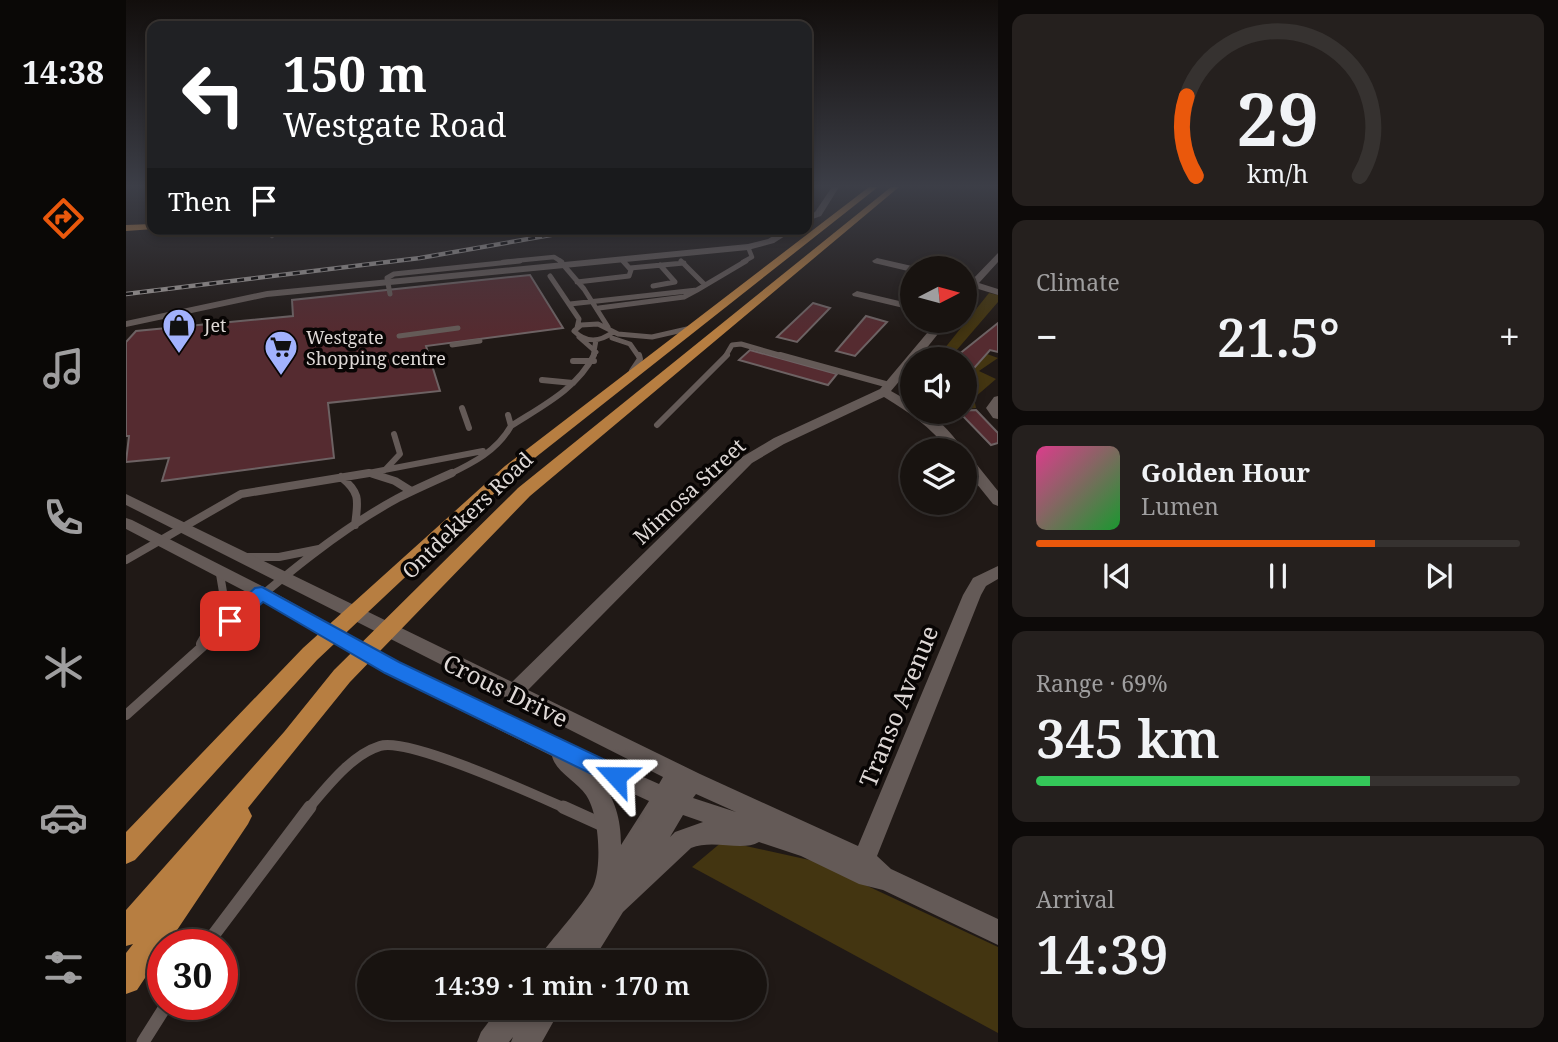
<!DOCTYPE html>
<meta charset="utf-8">
<style>
body{margin:0;font-family:"Noto Serif",serif;background:#25201e;color:#f1f3f6;height:100vh;display:flex;flex-direction:column;font-size:26px;white-space:nowrap}
*{box-sizing:border-box;margin:0}
p{font-size:23px;color:#9f9e9f}
.icon{flex:none;width:38px;height:38px;fill:none;stroke:currentColor;stroke-width:2;stroke-linecap:round;stroke-linejoin:round}
.map{position:relative;flex:1;overflow:hidden}
.panel{display:flex;flex-direction:column;gap:14px;padding:14px;background:#0d0a09;width:560px}
.panel>*{flex:none}
.banner{position:absolute;left:21px;top:21px;width:665px;height:214px;border-radius:14px;box-shadow:0 4px 10px #0003,0 0 0 2px #363230;background:#202124;color:#fff;overflow:hidden}
.needle{width:46px;rotate:84deg}
.controls{position:absolute;left:774px;top:256px;display:grid;gap:14px}
.controls a{display:grid;place-items:center;width:77px;height:77px;border-radius:50%;background:#181310;box-shadow:0 4px 10px #0003,0 0 0 2px #363230;font-size:35px}
.speed{position:absolute;left:21px;top:929px;display:flex;gap:14px;font-size:35px;font-weight:700;text-align:center}
.speed>*{display:grid;place-content:center;width:91px;height:91px;border-radius:50%;background:#181310;box-shadow:0 4px 10px #0003,0 0 0 2px #363230;line-height:1}
.speed .limit{border:10px solid #d22;background:#fff;color:#111}
.pin{position:absolute;display:grid;place-items:center;width:60px;height:60px;color:#fff;margin:-30px;border-radius:14px;box-shadow:0 4px 10px #0006}
.me{position:absolute;width:77px;margin:-38px;rotate:294deg;stroke-linejoin:round;filter:drop-shadow(0 0 5px #0008)}
.turn{display:flex;align-items:center;gap:24px;height:147px;padding:0 21px;font-size:32px}
.turn .icon{width:91px;height:91px;stroke-width:2.5}
.turn b{display:block;font-size:49px;line-height:60px}
.then{display:flex;align-items:center;height:66px;padding:0 21px;background:#0003;gap:14px;font-size:26px}
.big{font-size:52px;font-weight:600;line-height:1.1}
.panel .tile{flex:1;display:flex;flex-direction:column;justify-content:center;gap:10px;min-width:0;padding:0 24px;border-radius:14px;background:#25201e}
.panel .dial{align-items:center;gap:0}
.dial svg{height:182px;overflow:visible;fill:none;stroke:#363230;stroke-width:7;stroke-linecap:round;text-anchor:middle}
.dial text{fill:#f1f3f6;stroke:none}
.song{display:flex;align-items:center;gap:21px}
.cover{width:84px;height:84px;border-radius:10px;background:linear-gradient(135deg,hsl(330 70% 55%),hsl(130 70% 35%))}
.played{height:7px;border-radius:4px;background:linear-gradient(90deg,#ea580c 70%,#363230 70%)}
.keys{display:flex;justify-content:space-around;direction:ltr}
.heat{display:flex;justify-content:space-between;align-items:center;font-size:38px;direction:ltr}
.charge{height:10px;border-radius:5px;background:linear-gradient(90deg,#34c759 69%,#363230 0)}
.trip{position:absolute;left:231px;top:950px;width:410px;height:70px;border-radius:35px;background:#181310;box-shadow:0 4px 10px #0003,0 0 0 2px #363230;font-weight:600;line-height:70px;text-align:center}
main{display:flex;flex:1;min-height:0}
.dock{display:flex;flex-direction:column;width:126px;justify-content:space-around;align-items:center;background:#0a0806;color:#9f9e9f}
.dock .icon{width:49px;height:49px}
.dock .active{color:#ea580c}
.dock b{font-size:32px;color:#f1f3f6}
.map>svg:first-child{display:block}
.green{fill:#433511}
.building{fill:#552b30;stroke:#6d6263;stroke-width:2}
.lines{fill:none;stroke-linecap:round;stroke-linejoin:round}
.service-far5{stroke:#645a57;stroke-width:4.5}
.service-far4{stroke:#645a57;stroke-width:5}
.service-far3{stroke:#645a57;stroke-width:6}
.service-far2{stroke:#645a57;stroke-width:8}
.service-far1{stroke:#645a57;stroke-width:10}
.service{stroke:#645a57;stroke-width:13}
.minor{fill:#645a57;fill-rule:evenodd}
.primary{fill:#b77e41;fill-rule:evenodd}
.rail-casing{stroke:#a19b98;stroke-width:4.5}
.rail{stroke:#080504;stroke-width:2.5;stroke-dasharray:7;stroke-linecap:butt}
.route{fill:#1a73e8;stroke:#114b97;stroke-width:2}
.labels{text-anchor:middle;dominant-baseline:central;stroke-width:7;stroke-linejoin:round;paint-order:stroke}
.far-poi-label{font-size:18px;fill:#ded8d6;stroke:#080504;text-anchor:start}
.street-label{font-size:21px;fill:#ded8d6;stroke:#080504}
.near-street-label{font-size:24px;fill:#ded8d6;stroke:#080504}
</style>
<main>
<nav class="dock">
<b>14:38</b>
<svg class="icon active" aria-label="directions" viewBox="0 0 24 24"><path d="M12 3l9 9-9 9-9-9zM9 14v-3h6M13 9l2 2-2 2"/></svg>
<svg class="icon" aria-label="music" viewBox="0 0 24 24"><path d="M9 18V5l10-2v13"/><circle cx="6" cy="18" r="3"/><circle cx="16" cy="16" r="3"/></svg>
<svg class="icon" aria-label="phone" viewBox="0 0 24 24"><path d="M5 4h4l2 5-3 2q2 4 5 5l2-3 5 2v4C11 20 4 13 5 4z"/></svg>
<svg class="icon" aria-label="climate" viewBox="0 0 24 24"><path d="M12 3v18M4 7l16 10M4 17L20 7"/></svg>
<svg class="icon" aria-label="car" viewBox="0 0 24 24"><path d="M5 17H2v-5l4-1 3-4h7l3 4 3 1v5h-3M9 17h6M6 11h13"/><circle cx="7" cy="17" r="2"/><circle cx="17" cy="17" r="2"/></svg>
<svg class="icon" aria-label="filters" viewBox="0 0 24 24"><path d="M4 7h16M4 17h16"/><circle cx="9" cy="7" r="2"/><circle cx="15" cy="17" r="2"/></svg>
</nav>
<div class="map">
<svg width="872" height="1042" viewBox="0 0 872 1042">
<rect width="100%" height="100%" fill="#201916"/>
<!-- green -->
<path class="green" d="M 863,293 L 872,295 L 872,302 L 823,359 L 810,359 Z
M 861,354 L 872,358 L 853,371 L 870,379 L 848,398 L 850,408 L 838,409 L 841,398 L 838,374 L 842,375 Z
M 597,841 L 688,861 L 872,947 L 872,1033 L 566,867 Z"/>
<!-- building -->
<path class="building" d="M 404,275 L 437,328 L 300,346 L 314,391 L 202,403 L 208,458 L 36,481 L 43,458 L 0,462 L 3,436 L 0,436 L 0,342 L 10,331 L 167,316 L 166,300 Z
M 687,303 L 704,308 L 671,342 L 651,337 Z
M 740,316 L 761,322 L 729,356 L 710,351 Z
M 872,323 L 872,352 L 864,350 L 842,375 L 838,374 L 838,359 L 827,359 Z
M 624,350 L 711,374 L 702,385 L 613,360 Z
M 850,410 L 872,433 L 872,443 L 865,445 L 832,411 Z"/>
<g class="lines">
<!-- service-far5 -->
<path class="service-far5" d="M 146,236 L 153,229
M 496,260 L 498,262
M 377,262 L 428,257 L 436,262
M 617,262 L 626,257 L 622,247"/>
<!-- service-far4 -->
<path class="service-far4" d="M 434,261 L 458,289 L 482,327
M 555,261 L 579,285
M 504,268 L 558,263
M 424,276 L 453,319 L 451,328
M 451,282 L 503,276 L 505,270 L 497,261
M 527,286 L 549,282 L 534,265
M 264,294 L 261,278 L 268,274 L 394,261
M 444,304 L 571,290 L 620,261
M 473,308 L 558,297 L 571,290
M 487,332 C 474,342 460,343 448,331 L 455,325 L 472,324 L 492,334 L 526,337 L 561,329
M 273,336 L 332,328
M 453,337 L 470,352
M 486,338 L 504,344 L 513,357
M 326,345 L 354,341
M 467,357 L 470,340
M 599,357 L 606,345 L 615,344 L 660,357"/>
<!-- service-far3 -->
<path class="service-far3" d="M 654,355 L 763,385
M 447,361 L 468,361
M 506,371 L 514,359 L 513,355
M 416,380 L 447,383
M 336,408 L 343,428
M 531,425 L 601,355
M 385,426 C 416,406 451,389 468,355
M 259,470 L 274,454 L 268,434
M 232,475 L 357,451
M 322,475 C 347,463 371,451 385,426 L 382,415"/>
<!-- service-far2 -->
<path class="service-far2" d="M 247,474 L 269,481 L 285,491
M 215,477 C 235,493 232,501 229,525
M 119,557 L 153,557 L 193,549
M 0,560 L 115,494 L 243,473
M 87,623 L 97,592 L 94,574
M 103,623 C 156,578 211,531 272,498 C 290,489 308,481 326,473"/>
<!-- service-far1 -->
<path class="service-far1" d="M 75,644 L 88,621
M 0,715 L 105,621
M 182,809 C 201,787 225,755 254,746 C 283,737 409,795 441,809"/>
<!-- service -->
<path class="service" d="M 437,807 L 479,826
M 80,945 L 184,807
M 17,1042 L 41,1004"/>
<!-- minor -->
<path class="minor" d="M 706,187 L 713,187 L 695,216 L 681,221 L 681,216 L 689,212 Z
M 659,229 L 670,229 L 648,243 L 622,250 L 141,297 L 0,327 L 0,321 L 141,291 L 622,244 L 642,239 Z
M 872,253 L 872,262 L 853,283 L 872,289 L 872,295 L 849,288 L 838,298 L 841,286 L 838,281 L 845,281 Z
M 751,258 L 786,266 L 790,268 L 786,268 L 786,272 L 748,263 L 746,261 Z
M 731,291 L 786,304 L 786,310 L 727,296 L 726,294 Z
M 812,320 L 823,320 L 792,359 L 786,359 L 786,366 L 765,391 L 786,403 L 786,411 C 809,411 824,432 838,450 L 823,450 C 804,427 783,412 758,397 L 658,444 L 626,463 L 402,690 L 574,774 L 732,846 L 837,595 L 847,578 L 872,566 L 872,579 L 860,586 L 855,595 L 751,856 L 765,869 L 872,919 L 872,945 L 757,890 L 733,884 L 675,856 L 633,842 C 616,852 588,839 565,848 L 497,912 L 466,962 L 412,962 L 416,953 C 427,938 463,898 468,884 C 476,863 473,814 460,795 C 451,782 429,771 426,756 L 259,673 L 130,597 L 0,529 L 0,518 L 6,520 L 142,589 L 273,663 L 425,736 L 533,784 L 537,777 L 0,505 L 0,494 L 386,682 L 616,457 L 648,438 L 754,389 ZM 473,778 L 523,801 L 495,845 C 495,819 489,798 473,778 ZM 570,794 L 610,812 L 567,798 ZM 557,815 L 577,822 L 549,832 L 544,837 Z
M 872,396 L 872,419 L 867,418 L 860,408 L 868,397 Z
M 838,454 L 843,455 L 872,491 L 872,506 L 867,504 L 838,468 Z
M 373,1008 L 435,1008 L 416,1042 L 385,1042 L 387,1037 L 383,1042 L 351,1042 L 355,1032 Z"/>
<!-- primary -->
<path class="primary" d="M 743,187 L 752,187 L 391,472 L 191,660 L 9,860 L 0,864 L 0,832 L 177,648 L 379,466 Z
M 765,187 L 773,187 L 404,496 L 224,682 L 122,808 L 126,816 L 122,824 L 41,945 L 37,945 L 37,951 L 11,990 L 0,994 L 0,953 L 7,944 L 0,946 L 0,910 L 158,732 L 208,670 L 392,488 Z
M 26,224 L 28,229 L 0,231 L 0,225 Z"/>
<defs>
<path id="rail" d="M 0,294 L 294,258 L 459,229"/>
</defs>
<!-- rail casing -->
<use href="#rail" class="rail-casing"/>
<!-- rail -->
<use href="#rail" class="rail"/>
</g>
<!-- sky -->
<linearGradient id="sky" x2="0" y2="1"><stop stop-color="#120e0c"/><stop offset="0.56" stop-color="#3c3e47"/><stop offset="1" stop-color="#3c3e47" stop-opacity="0"/></linearGradient>
<rect width="872" height="332" fill="url(#sky)"/>
<!-- route -->
<path class="route" d="M 136,587 L 273,662 L 498,769 L 501,776 L 498,782 L 490,785 L 482,782 L 259,673 L 137,602 L 110,626 L 97,626 L 95,621 L 97,617 L 129,588 Z"/>
<!-- icons -->
<defs>
<symbol id="shop-pin" viewBox="-11 -11 22 30"><path d="M0 17L-7.5 6A9.5 9.5 0 1 1 7.5 6Z" fill="#a2b2fd" stroke="#080504"/><path d="M-5-2.5h2.3a2.7 3.5 0 0 1 5.4 0H5L5.5 6h-11ZM-1.5-2.5h3a1.5 2.3 0 0 0-3 0Z" fill="#111"/></symbol>
<symbol id="supermarket-pin" viewBox="-11 -11 22 30"><path d="M0 17L-7.5 6A9.5 9.5 0 1 1 7.5 6Z" fill="#a2b2fd" stroke="#080504"/><path d="M-6-5.5h2.5l.6 2H6L4.5 2H-2.5L-4.4-4H-6ZM-1.5 3.2a1.3 1.3 0 1 0 .1 0ZM3 3.2a1.3 1.3 0 1 0 .1 0Z" fill="#111"/></symbol>
</defs>
<g fill-rule="evenodd">
<use href="#shop-pin" x="34" y="306" width="38" height="52"/>
<use href="#supermarket-pin" x="136" y="328" width="38" height="52"/>
</g>
<g class="labels">
<!-- far-poi labels -->
<g class="far-poi-label">
<text x="78" y="325">Jet</text>
<text x="180" y="337">Westgate<tspan x="180" dy="21">Shopping centre</tspan></text>
</g>
<!-- street labels -->
<g class="street-label">
<text transform="translate(563 491) rotate(-43)">Mimosa Street</text>
<text transform="translate(341 515) rotate(-44)">Ontdekkers Road</text>
</g>
<!-- near-street labels -->
<g class="near-street-label">
<text transform="translate(380 690) rotate(26)">Crous Drive</text>
<text transform="translate(772 706) rotate(-68)">Transo Avenue</text>
</g>
</g>
</svg>
<div class="controls">
<a><svg class="needle" viewBox="-14 -14 28 28"><path d="M0-13l5 13h-10z" fill="#e53935"/><path d="M0 13l5-13h-10z" fill="#9f9e9f"/></svg></a>
<a><svg class="icon" aria-label="sound" viewBox="0 0 24 24"><path d="M4 9h4l5-4v14l-5-4H4zM17 9q2 3 0 6"/></svg></a>
<a><svg class="icon" aria-label="layers" viewBox="0 0 24 24"><path d="M12 4l9 5-9 5-9-5zM3 14l9 5 9-5"/></svg></a>
</div>
<div class="speed"><div class="limit">30</div></div>
<div class="pin" style="left:104px;top:621px;background:#d93025"><svg class="icon" aria-label="arrive" viewBox="0 0 24 24"><path d="M6 21V4h12l-3 4 3 4H6"/></svg></div>
<svg class="me" style="left:490px;top:776px" viewBox="-20 -20 40 40"><path d="M0-17L14 15 0 8-14 15z" fill="#1a73e8" stroke="#fff" stroke-width="4"/></svg>
<div class="trip">14:39 · 1 min · 170 m</div>
<div class="banner">
<div class="turn"><svg class="icon" aria-label="left" viewBox="0 0 24 24"><path d="M17 20v-9H6M10 6l-5 5 5 5"/></svg><div><b>150 m</b>Westgate Road</div></div>
<div class="then">Then<svg class="icon" aria-label="arrive" viewBox="0 0 24 24"><path d="M6 21V4h12l-3 4 3 4H6"/></svg></div>
</div>
</div>
<section class="panel">
<div class="tile dial"><svg viewBox="0 0 100 80">
<path d="M14 69A42 42 0 1 1 86 69"/>
<path d="M14 69A42 42 0 0 1 10 34" stroke="#ea580c"/>
<text x="50" y="56" font-size="32" font-weight="700">29</text>
<text x="50" y="72" font-size="11">km/h</text>
</svg></div>
<div class="tile"><p>Climate</p>
<div class="heat"><a>−</a><b class="big">21.5°</b><a>+</a></div>
</div>
<div class="tile">
<div class="song"><i class="cover"></i><div><b>Golden Hour</b><p>Lumen</p></div></div>
<div class="played"></div>
<div class="keys"><svg class="icon" aria-label="previous" viewBox="0 0 24 24"><path d="M18 5L8 12l10 7zM5 5v14"/></svg><svg class="icon" aria-label="pause" viewBox="0 0 24 24"><path d="M8 5v14M16 5v14"/></svg><svg class="icon" aria-label="next" viewBox="0 0 24 24"><path d="M6 5l10 7-10 7zM19 5v14"/></svg></div>
</div>
<div class="tile"><p>Range · 69%</p><b class="big">345 km</b><div class="charge"></div></div>
<div class="tile"><p>Arrival</p><b class="big">14:39</b></div>
</section>
</main>
